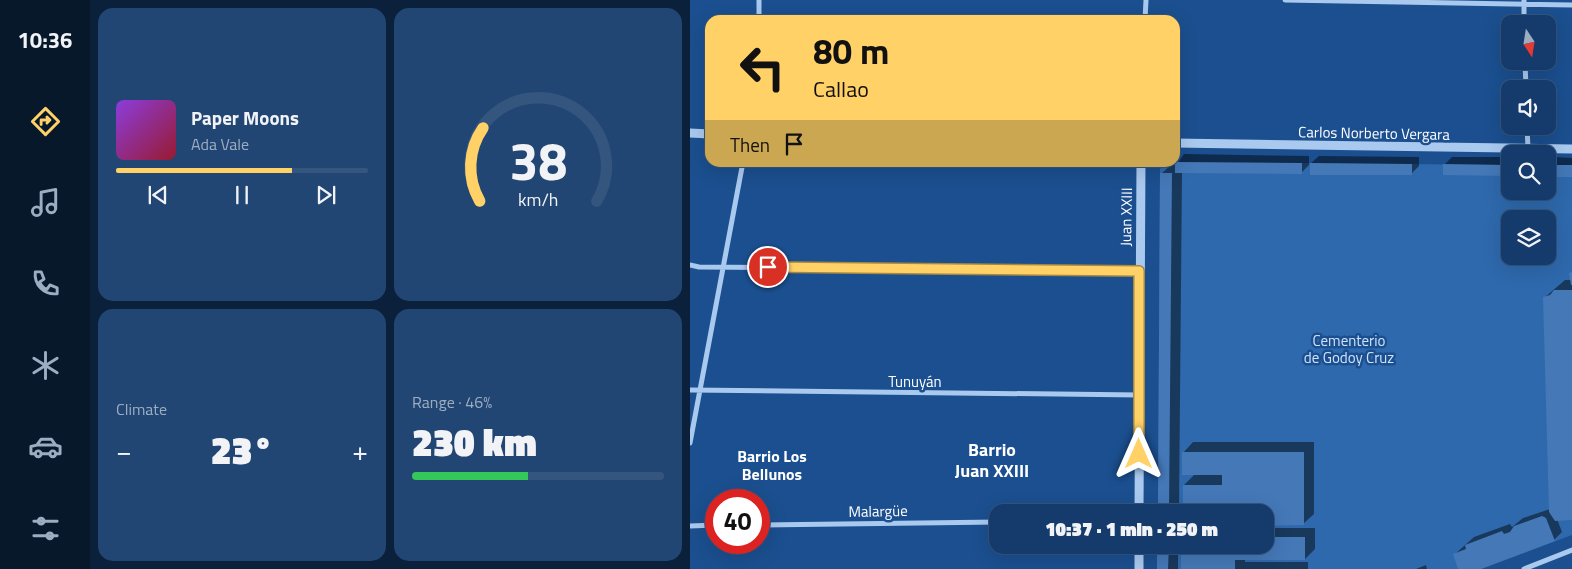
<!DOCTYPE html>
<meta charset="utf-8">
<style>
body{margin:0;font-family:"Titillium Web",sans-serif;background:#214673;color:#f1f3f6;height:100vh;display:flex;flex-direction:column;font-size:19px;white-space:nowrap}
*{box-sizing:border-box;margin:0}
p{font-size:16px;color:#9dadc1}
.icon{flex:none;width:28px;height:28px;fill:none;stroke:currentColor;stroke-width:2;stroke-linecap:round;stroke-linejoin:round}
.map{position:relative;flex:1;overflow:hidden}
.panel{display:flex;flex-direction:column;gap:8px;padding:8px;background:#0b203b;width:600px}
.panel>*{flex:none}
.top-card{position:absolute;left:15px;top:15px;width:475px;height:152px;border-radius:15px;box-shadow:0 5px 20px #0002,0 0 0 1px #33557e;background:#ffd166;color:#111;overflow:hidden}
.needle{width:32px;rotate:168deg}
.controls{position:absolute;left:811px;top:15px;display:grid;gap:10px}
.controls a{display:grid;place-items:center;width:55px;height:55px;border-radius:10px;background:#143b6b;box-shadow:0 5px 20px #0002,0 0 0 1px #33557e;font-size:25px}
.speed{position:absolute;left:15px;top:489px;display:flex;gap:10px;font-size:25px;font-weight:700;text-align:center}
.speed>*{display:grid;place-content:center;width:65px;height:65px;border-radius:50%;background:#143b6b;box-shadow:0 5px 20px #0002,0 0 0 1px #33557e;line-height:1}
.speed .limit{border:8px solid #d22;background:#fff;color:#111}
.pin{position:absolute;display:grid;place-items:center;width:42px;height:42px;color:#fff;margin:-21px;border:2px solid #fff;border-radius:50%;box-shadow:0 1px 5px #0007}
.me{position:absolute;width:55px;margin:-28px;rotate:0deg;stroke-linejoin:round;filter:drop-shadow(0 0 4px #0008)}
.turn{display:flex;align-items:center;gap:18px;height:105px;padding:0 25px;font-size:22px}
.turn .icon{width:65px;height:65px;stroke-width:2.5}
.turn b{display:block;font-size:35px;line-height:42px}
.then{display:flex;align-items:center;height:48px;padding:0 25px;background:#0003;gap:10px;font-size:19px}
.big{font-size:38px;font-weight:800;line-height:1.1}
.panel .tile{flex:1;display:flex;flex-direction:column;justify-content:center;gap:8px;min-width:0;padding:0 18px;border-radius:15px;background:#214673}
.panel .dial{align-items:center;gap:0}
.dial svg{height:130px;overflow:visible;fill:none;stroke:#33557e;stroke-width:7;stroke-linecap:round;text-anchor:middle}
.dial text{fill:#f1f3f6;stroke:none}
.song{display:flex;align-items:center;gap:15px}
.cover{width:60px;height:60px;border-radius:8px;background:linear-gradient(135deg,hsl(270 70% 55%),hsl(350 70% 35%))}
.played{height:5px;border-radius:2px;background:linear-gradient(90deg,#ffd166 70%,#33557e 70%)}
.keys{display:flex;justify-content:space-around;direction:ltr}
.heat{display:flex;justify-content:space-between;align-items:center;font-size:28px;direction:ltr}
.charge{height:8px;border-radius:4px;background:linear-gradient(90deg,#34c759 46%,#33557e 0)}
.panel .tiles{flex:1;display:grid;gap:8px;grid-template-columns:repeat(2,1fr)}
.trip{position:absolute;left:299px;top:504px;width:285px;height:50px;border-radius:15px;background:#143b6b;box-shadow:0 5px 20px #0002,0 0 0 1px #33557e;font-weight:800;line-height:50px;text-align:center}
main{display:flex;flex:1;min-height:0}
.dock{display:flex;flex-direction:column;width:90px;justify-content:space-around;align-items:center;background:#08182b;color:#9dadc1}
.dock .icon{width:35px;height:35px}
.dock .active{color:#ffd166}
.dock b{font-size:22px;color:#f1f3f6}
.map>svg:first-child{display:block}
.green{fill:#2e69ad;fill-rule:evenodd}
.shadow{fill:#0007}
.building{fill:#4478b7}
.lines{fill:none;stroke-linecap:round;stroke-linejoin:round}
.minor{stroke:#a9c9ee;stroke-width:5}
.tertiary{stroke:#a9c9ee;stroke-width:9}
.route-casing{stroke:#a68842;stroke-width:12}
.route{stroke:#ffd166;stroke-width:9}
.labels{text-anchor:middle;dominant-baseline:central;stroke-width:5;stroke-linejoin:round;paint-order:stroke}
.street-label{font-size:15px;fill:#fff;stroke:#1b4f8f}
.park-label{font-size:15px;fill:#cfe3fa;stroke:#1b4f8f}
.neighbourhood-label{font-size:16px;font-weight:bold;fill:#fff;stroke:#1b4f8f}
.quarter-label{font-size:18px;font-weight:bold;fill:#fff;stroke:#1b4f8f}
</style>
<main>
<nav class="dock">
<b>10:36</b>
<svg class="icon active" aria-label="directions" viewBox="0 0 24 24"><path d="M12 3l9 9-9 9-9-9zM9 14v-3h6M13 9l2 2-2 2"/></svg>
<svg class="icon" aria-label="music" viewBox="0 0 24 24"><path d="M9 18V5l10-2v13"/><circle cx="6" cy="18" r="3"/><circle cx="16" cy="16" r="3"/></svg>
<svg class="icon" aria-label="phone" viewBox="0 0 24 24"><path d="M5 4h4l2 5-3 2q2 4 5 5l2-3 5 2v4C11 20 4 13 5 4z"/></svg>
<svg class="icon" aria-label="climate" viewBox="0 0 24 24"><path d="M12 3v18M4 7l16 10M4 17L20 7"/></svg>
<svg class="icon" aria-label="car" viewBox="0 0 24 24"><path d="M5 17H2v-5l4-1 3-4h7l3 4 3 1v5h-3M9 17h6M6 11h13"/><circle cx="7" cy="17" r="2"/><circle cx="17" cy="17" r="2"/></svg>
<svg class="icon" aria-label="filters" viewBox="0 0 24 24"><path d="M4 7h16M4 17h16"/><circle cx="9" cy="7" r="2"/><circle cx="15" cy="17" r="2"/></svg>
</nav>
<section class="panel">
<div class="tiles">
<div class="tile">
<div class="song"><i class="cover"></i><div><b>Paper Moons</b><p>Ada Vale</p></div></div>
<div class="played"></div>
<div class="keys"><svg class="icon" aria-label="previous" viewBox="0 0 24 24"><path d="M18 5L8 12l10 7zM5 5v14"/></svg><svg class="icon" aria-label="pause" viewBox="0 0 24 24"><path d="M8 5v14M16 5v14"/></svg><svg class="icon" aria-label="next" viewBox="0 0 24 24"><path d="M6 5l10 7-10 7zM19 5v14"/></svg></div>
</div>
<div class="tile dial"><svg viewBox="0 0 100 80">
<path d="M14 69A42 42 0 1 1 86 69"/>
<path d="M14 69A42 42 0 0 1 16 24" stroke="#ffd166"/>
<text x="50" y="56" font-size="32" font-weight="700">38</text>
<text x="50" y="72" font-size="11">km/h</text>
</svg></div>
<div class="tile"><p>Climate</p>
<div class="heat"><a>−</a><b class="big">23°</b><a>+</a></div>
</div>
<div class="tile"><p>Range · 46%</p><b class="big">230 km</b><div class="charge"></div></div>
</div>
</section>
<div class="map">
<svg width="882" height="569" viewBox="0 0 882 569">
<rect width="100%" height="100%" fill="#1b4f8f"/>
<!-- green -->
<path class="green" d="M 485,162 L 820,165 L 820,191 L 858,191 L 858,165 L 882,165 L 882,535 L 791,569 L 467,569 L 467,545 L 575,545 L 575,512 L 468,512 L 470,169 L 476,163 ZM 820,219 L 858,219 L 858,256 L 820,256 Z"/>
<!-- shadow -->
<path class="shadow" d="M 494,154 L 619,156 L 619,165 L 629,156 L 729,157 L 729,166 L 721,174 L 621,163 L 611,173 L 492,172 L 489,512 L 469,512 L 471,174 L 482,164 L 487,164 Z
M 762,157 L 820,157 L 820,175 L 754,165 Z
M 864,157 L 882,158 L 882,175 L 858,176 L 858,158 L 858,163 Z
M 882,272 L 882,519 L 867,519 L 872,532 L 864,540 L 787,569 L 770,569 L 764,555 L 784,537 L 820,524 L 822,527 L 833,518 L 860,509 L 854,298 L 875,280 L 881,280 Z
M 503,442 L 624,442 L 624,514 L 613,524 L 575,524 L 575,512 L 499,512 L 503,509 L 537,509 L 537,506 L 494,485 L 506,473 L 493,453 Z
M 575,528 L 625,528 L 625,549 L 615,559 L 555,559 L 555,562 L 618,562 L 618,569 L 493,569 L 493,553 L 501,545 L 575,545 Z
M 469,545 L 488,545 L 488,569 L 468,569 Z
M 736,565 L 737,569 L 726,569 Z"/>
<!-- building -->
<path class="building" d="M 485,162 L 612,163 L 612,174 L 485,173 Z
M 620,163 L 722,164 L 722,175 L 620,175 Z
M 753,164 L 820,165 L 820,176 L 753,175 Z
M 858,165 L 882,165 L 882,177 L 858,177 Z
M 470,173 L 482,173 L 479,512 L 468,512 Z
M 882,272 L 882,285 L 881,285 L 879,273 Z
M 864,290 L 882,290 L 882,520 L 865,521 L 859,512 L 853,297 L 860,295 Z
M 492,452 L 614,452 L 614,525 L 575,526 L 575,512 L 536,512 L 536,508 L 493,508 L 493,485 L 532,485 L 532,475 L 492,475 Z
M 852,516 L 856,518 L 865,541 L 791,569 L 768,569 L 763,554 L 776,549 L 775,545 L 812,531 L 814,534 L 820,532 L 824,526 Z
M 575,537 L 615,537 L 615,560 L 545,560 L 545,569 L 491,569 L 491,553 L 535,553 L 535,545 L 575,545 Z
M 467,545 L 479,545 L 478,569 L 467,569 Z"/>
<g class="lines">
<!-- minor -->
<path class="minor" d="M 595,0 L 882,5
M 834,0 L 834,24
M 69,20 L 69,0
M 455,20 L 456,0
M 835,61 L 836,89
M 837,126 L 838,149
M 0,265 L 9,267 L 449,271
M 0,390 L 450,395
M 0,443 L 53,162
M 69,525 L 308,522
M 0,526 L 26,525
M 834,569 L 882,550"/>
<!-- tertiary -->
<path class="tertiary" d="M 0,133 L 20,134
M 485,143 L 882,149
M 449,512 L 451,162
M 449,545 L 449,569"/>
</g>
<g class="lines">
<defs>
<path id="route" d="M 78,267 L 449,271 L 449,454"/>
</defs>
<!-- route casing -->
<use href="#route" class="route-casing"/>
<!-- route -->
<use href="#route" class="route"/>
</g>
<g class="labels">
<!-- street labels -->
<g class="street-label">
<text transform="translate(684 133) rotate(1)">Carlos Norberto Vergara</text>
<text transform="translate(436 217) rotate(-89)">Juan XXIII</text>
<text x="225" y="381">Tunuyán</text>
<text transform="translate(188 511) rotate(-1)">Malargüe</text>
</g>
<!-- park labels -->
<g class="park-label">
<text x="659" y="340">Cementerio<tspan x="659" dy="17">de Godoy Cruz</tspan></text>
</g>
<!-- neighbourhood labels -->
<g class="neighbourhood-label">
<text x="82" y="456">Barrio Los<tspan x="82" dy="18">Bellunos</tspan></text>
</g>
<!-- quarter labels -->
<g class="quarter-label">
<text x="302" y="449">Barrio<tspan x="302" dy="21">Juan XXIII</tspan></text>
</g>
</g>
</svg>
<div class="controls">
<a><svg class="needle" viewBox="-14 -14 28 28"><path d="M0-13l5 13h-10z" fill="#e53935"/><path d="M0 13l5-13h-10z" fill="#9dadc1"/></svg></a>
<a><svg class="icon" aria-label="sound" viewBox="0 0 24 24"><path d="M4 9h4l5-4v14l-5-4H4zM17 9q2 3 0 6"/></svg></a>
<a><svg class="icon" aria-label="search" viewBox="0 0 24 24"><circle cx="10" cy="10" r="6"/><path d="M15 15l6 6"/></svg></a>
<a><svg class="icon" aria-label="layers" viewBox="0 0 24 24"><path d="M12 4l9 5-9 5-9-5zM3 14l9 5 9-5"/></svg></a>
</div>
<div class="speed"><div class="limit">40</div></div>
<div class="pin" style="left:78px;top:267px;background:#d93025"><svg class="icon" aria-label="arrive" viewBox="0 0 24 24"><path d="M6 21V4h12l-3 4 3 4H6"/></svg></div>
<svg class="me" style="left:449px;top:454px" viewBox="-20 -20 40 40"><path d="M0-17L14 15 0 8-14 15z" fill="#ffd166" stroke="#fff" stroke-width="4"/></svg>
<div class="trip">10:37 · 1 min · 250 m</div>
<div class="top-card">
<div class="turn"><svg class="icon" aria-label="left" viewBox="0 0 24 24"><path d="M17 20v-9H6M10 6l-5 5 5 5"/></svg><div><b>80 m</b>Callao</div></div>
<div class="then">Then<svg class="icon" aria-label="arrive" viewBox="0 0 24 24"><path d="M6 21V4h12l-3 4 3 4H6"/></svg></div>
</div>
</div>
</main>
